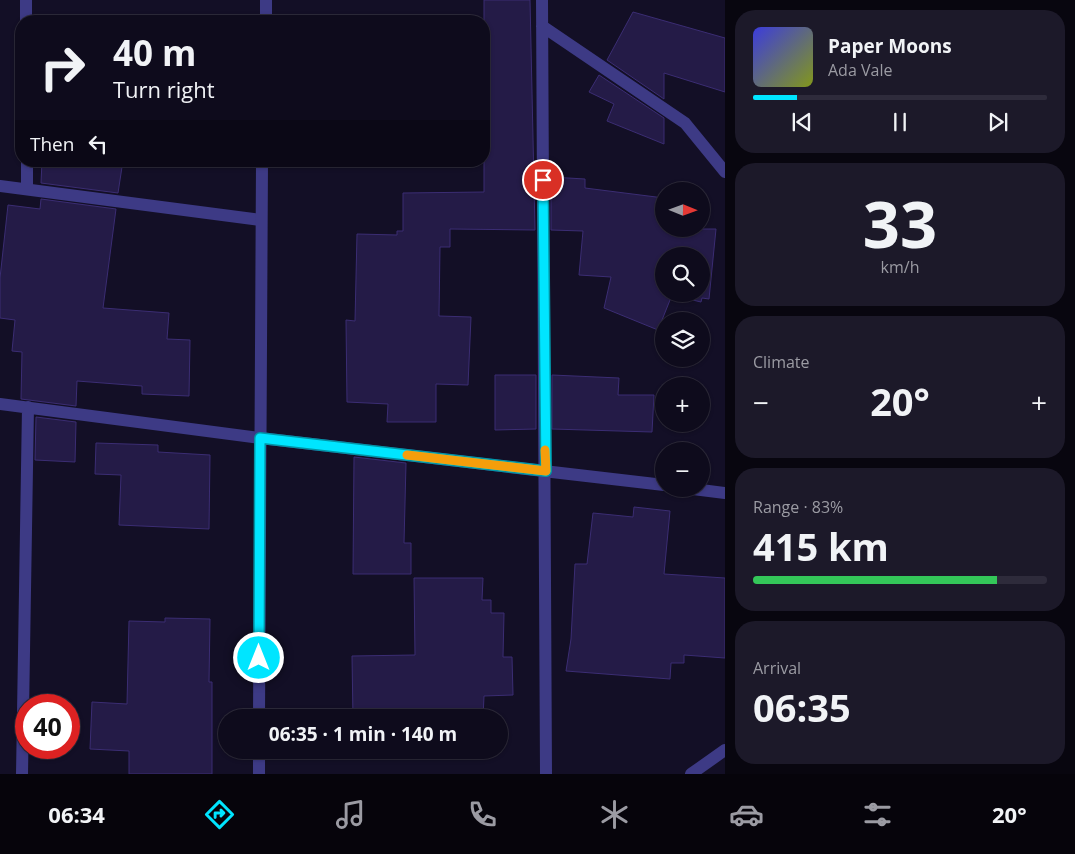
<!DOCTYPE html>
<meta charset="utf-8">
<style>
body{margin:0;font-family:"Open Sans",sans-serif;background:#1c1929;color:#f1f3f6;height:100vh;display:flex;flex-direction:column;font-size:19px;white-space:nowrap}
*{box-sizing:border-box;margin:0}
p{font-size:16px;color:#9b9ba3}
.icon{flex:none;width:28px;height:28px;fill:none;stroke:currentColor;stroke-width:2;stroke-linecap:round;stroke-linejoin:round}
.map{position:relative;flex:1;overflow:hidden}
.panel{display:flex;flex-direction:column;gap:10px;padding:10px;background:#08060f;width:350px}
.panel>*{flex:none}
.hud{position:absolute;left:15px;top:15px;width:475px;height:152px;border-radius:20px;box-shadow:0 1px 4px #0004,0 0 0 1px #2e2b3b;background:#0e0b1c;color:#f1f3f6;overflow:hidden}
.needle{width:32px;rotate:91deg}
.fabs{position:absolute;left:655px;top:182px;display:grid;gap:10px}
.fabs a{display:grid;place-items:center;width:55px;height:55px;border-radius:50%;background:#0e0b1c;box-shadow:0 1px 4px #0004,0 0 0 1px #2e2b3b;font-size:25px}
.speed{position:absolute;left:15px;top:694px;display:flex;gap:10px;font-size:25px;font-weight:700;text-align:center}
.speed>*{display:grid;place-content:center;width:65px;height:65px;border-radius:50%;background:#0e0b1c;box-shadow:0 1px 4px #0004,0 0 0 1px #2e2b3b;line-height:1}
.speed .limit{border:8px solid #d22;background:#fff;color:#111}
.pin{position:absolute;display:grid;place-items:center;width:42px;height:42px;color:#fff;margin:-21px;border:2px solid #fff;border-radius:50%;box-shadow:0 1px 5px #0007}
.me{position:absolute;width:55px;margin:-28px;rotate:0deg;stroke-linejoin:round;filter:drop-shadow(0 0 4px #0008)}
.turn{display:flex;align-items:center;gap:18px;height:105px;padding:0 15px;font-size:22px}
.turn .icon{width:65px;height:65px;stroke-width:2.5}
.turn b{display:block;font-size:35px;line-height:42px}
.then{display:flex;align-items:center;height:48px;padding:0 15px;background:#0003;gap:10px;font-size:19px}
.big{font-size:38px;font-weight:700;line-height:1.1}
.panel .widget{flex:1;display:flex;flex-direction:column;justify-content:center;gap:8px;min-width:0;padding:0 18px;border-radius:20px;background:#1c1929}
.panel .dial{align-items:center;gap:0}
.dial b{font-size:65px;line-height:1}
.song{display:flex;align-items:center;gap:15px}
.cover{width:60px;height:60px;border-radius:8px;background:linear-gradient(135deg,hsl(240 70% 55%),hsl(70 70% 35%))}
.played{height:5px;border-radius:2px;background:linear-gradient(90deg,#00e5ff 15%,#2e2b3b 15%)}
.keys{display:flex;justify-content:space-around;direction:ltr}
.heat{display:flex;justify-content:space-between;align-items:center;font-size:28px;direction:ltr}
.charge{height:8px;border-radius:4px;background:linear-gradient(90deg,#34c759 83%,#2e2b3b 0)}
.trip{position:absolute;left:218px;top:709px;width:290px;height:50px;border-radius:25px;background:#0e0b1c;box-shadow:0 1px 4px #0004,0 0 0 1px #2e2b3b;font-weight:700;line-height:50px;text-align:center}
.dock{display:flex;height:80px;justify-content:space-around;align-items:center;background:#06040b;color:#9b9ba3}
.dock .icon{width:35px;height:35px}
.dock .active{color:#00e5ff}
.dock b{font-size:22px;color:#f1f3f6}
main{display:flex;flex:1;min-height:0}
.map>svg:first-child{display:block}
.building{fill:#241b47;stroke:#3b2d73;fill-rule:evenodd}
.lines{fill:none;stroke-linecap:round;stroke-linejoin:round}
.minor{stroke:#3d3a85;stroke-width:12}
.tertiary{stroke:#3d3a85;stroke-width:12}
.route-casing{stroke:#0095a6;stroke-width:12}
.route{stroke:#00e5ff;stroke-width:9}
.slow{stroke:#f59e0b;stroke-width:9}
</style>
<main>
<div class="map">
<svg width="725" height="774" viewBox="0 0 725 774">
<rect width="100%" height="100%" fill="#130f26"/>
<!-- building -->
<path class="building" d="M 484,0 L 530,0 L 535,230 L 450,229 L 450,247 L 440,247 L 439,316 L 471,317 L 468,385 L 436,384 L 436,422 L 387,422 L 388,404 L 347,402 L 346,320 L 355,321 L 357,234 L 397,235 L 397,231 L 403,231 L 403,193 L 484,192 Z
M 633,12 L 725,38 L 725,92 L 664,73 L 664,99 L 607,60 Z
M 599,75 L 664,118 L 664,144 L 607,121 L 614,104 L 589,92 Z
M 42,161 L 117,161 L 117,167 L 122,167 L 118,193 L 41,183 Z
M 551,177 L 585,179 L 585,188 L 664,198 L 664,229 L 716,229 L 709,299 L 702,298 L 701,302 L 672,295 L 658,330 L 604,308 L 611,277 L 579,275 L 583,231 L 551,230 ZM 664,256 L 701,256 L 701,294 L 664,294 Z
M 41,199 L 116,209 L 103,308 L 169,313 L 167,339 L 190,340 L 189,396 L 142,394 L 142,386 L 77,381 L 76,406 L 21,399 L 22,352 L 12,351 L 15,320 L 0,318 L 0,278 L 8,205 L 40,209 Z
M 495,375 L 536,375 L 536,429 L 495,430 Z
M 552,375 L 619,378 L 618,395 L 654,395 L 652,432 L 552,429 Z
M 36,417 L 76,422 L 75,462 L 35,460 Z
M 96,443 L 158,445 L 158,452 L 210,455 L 209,529 L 119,525 L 121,475 L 95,474 Z
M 354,457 L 406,463 L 404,543 L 411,543 L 411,574 L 353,574 Z
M 634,507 L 670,511 L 664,574 L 725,578 L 725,658 L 684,655 L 684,663 L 671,663 L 670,679 L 566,671 L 571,639 L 575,564 L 587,564 L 593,513 L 633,517 Z
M 414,578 L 483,578 L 482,600 L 491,600 L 491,613 L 504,613 L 503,657 L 512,657 L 513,695 L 484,696 L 483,718 L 353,718 L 352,656 L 415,655 Z
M 165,618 L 210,619 L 209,682 L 212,682 L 212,774 L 129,774 L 129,751 L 90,749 L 92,702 L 127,704 L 129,621 L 165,622 Z"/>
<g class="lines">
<!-- minor -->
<path class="minor" d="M 26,0 L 26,21
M 542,0 L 546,774
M 542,26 L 685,123 L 725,172
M 27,161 L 27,189
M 0,186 L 261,220
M 0,404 L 260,438 L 664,485
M 693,489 L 725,493
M 22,774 L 28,407
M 691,774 L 725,750"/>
<!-- tertiary -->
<path class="tertiary" d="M 266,21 L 266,0
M 259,718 L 262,161
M 259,774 L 259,750"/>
</g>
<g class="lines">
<defs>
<path id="route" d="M 259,658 L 260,438 L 546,471 L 543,180"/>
</defs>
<!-- route casing -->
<use href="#route" class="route-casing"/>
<!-- route -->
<use href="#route" class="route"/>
<!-- slow -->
<path class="slow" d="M 407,455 L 546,471 L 545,450"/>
</g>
</svg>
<div class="fabs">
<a><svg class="needle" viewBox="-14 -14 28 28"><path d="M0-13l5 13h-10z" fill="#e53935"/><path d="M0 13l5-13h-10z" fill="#9b9ba3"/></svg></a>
<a><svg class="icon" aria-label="search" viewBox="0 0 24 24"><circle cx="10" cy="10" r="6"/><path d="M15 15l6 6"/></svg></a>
<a><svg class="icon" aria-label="layers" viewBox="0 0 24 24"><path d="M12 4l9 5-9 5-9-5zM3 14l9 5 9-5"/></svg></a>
<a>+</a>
<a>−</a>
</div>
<div class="speed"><div class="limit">40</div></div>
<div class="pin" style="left:543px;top:180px;background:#d93025"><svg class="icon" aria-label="arrive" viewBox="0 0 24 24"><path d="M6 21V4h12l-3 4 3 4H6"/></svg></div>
<svg class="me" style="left:259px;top:658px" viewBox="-20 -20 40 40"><circle r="17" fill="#00e5ff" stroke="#fff" stroke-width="3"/><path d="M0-11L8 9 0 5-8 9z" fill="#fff"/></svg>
<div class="trip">06:35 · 1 min · 140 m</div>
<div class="hud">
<div class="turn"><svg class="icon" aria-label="right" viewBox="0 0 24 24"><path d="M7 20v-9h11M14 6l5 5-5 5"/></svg><div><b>40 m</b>Turn right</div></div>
<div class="then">Then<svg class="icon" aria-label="left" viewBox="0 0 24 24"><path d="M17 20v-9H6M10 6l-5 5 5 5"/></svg></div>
</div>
</div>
<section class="panel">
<div class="widget">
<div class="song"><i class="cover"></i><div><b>Paper Moons</b><p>Ada Vale</p></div></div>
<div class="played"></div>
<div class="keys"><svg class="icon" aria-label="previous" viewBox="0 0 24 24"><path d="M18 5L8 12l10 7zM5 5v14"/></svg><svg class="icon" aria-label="pause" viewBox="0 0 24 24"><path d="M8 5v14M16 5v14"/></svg><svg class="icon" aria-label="next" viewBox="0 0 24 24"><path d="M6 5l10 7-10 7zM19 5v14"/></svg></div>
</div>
<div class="widget dial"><b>33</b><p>km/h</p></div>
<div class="widget"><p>Climate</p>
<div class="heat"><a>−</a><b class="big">20°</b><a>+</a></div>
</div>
<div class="widget"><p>Range · 83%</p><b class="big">415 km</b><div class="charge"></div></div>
<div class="widget"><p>Arrival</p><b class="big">06:35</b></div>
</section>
</main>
<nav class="dock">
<b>06:34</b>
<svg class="icon active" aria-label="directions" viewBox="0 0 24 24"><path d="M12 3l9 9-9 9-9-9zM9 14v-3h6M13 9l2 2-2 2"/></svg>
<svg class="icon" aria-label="music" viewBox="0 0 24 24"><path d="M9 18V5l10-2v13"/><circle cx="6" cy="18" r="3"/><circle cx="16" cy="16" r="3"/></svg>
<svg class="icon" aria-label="phone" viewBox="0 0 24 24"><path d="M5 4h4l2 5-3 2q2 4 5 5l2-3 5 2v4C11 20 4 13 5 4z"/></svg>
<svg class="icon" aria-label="climate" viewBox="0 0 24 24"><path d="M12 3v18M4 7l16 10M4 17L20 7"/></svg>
<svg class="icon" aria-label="car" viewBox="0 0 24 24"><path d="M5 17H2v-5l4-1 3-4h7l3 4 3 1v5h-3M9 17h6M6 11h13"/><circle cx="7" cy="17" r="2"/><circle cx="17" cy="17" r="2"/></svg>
<svg class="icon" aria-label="filters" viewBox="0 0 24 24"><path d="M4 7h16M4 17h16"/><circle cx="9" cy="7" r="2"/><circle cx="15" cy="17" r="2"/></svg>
<b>20°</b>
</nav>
